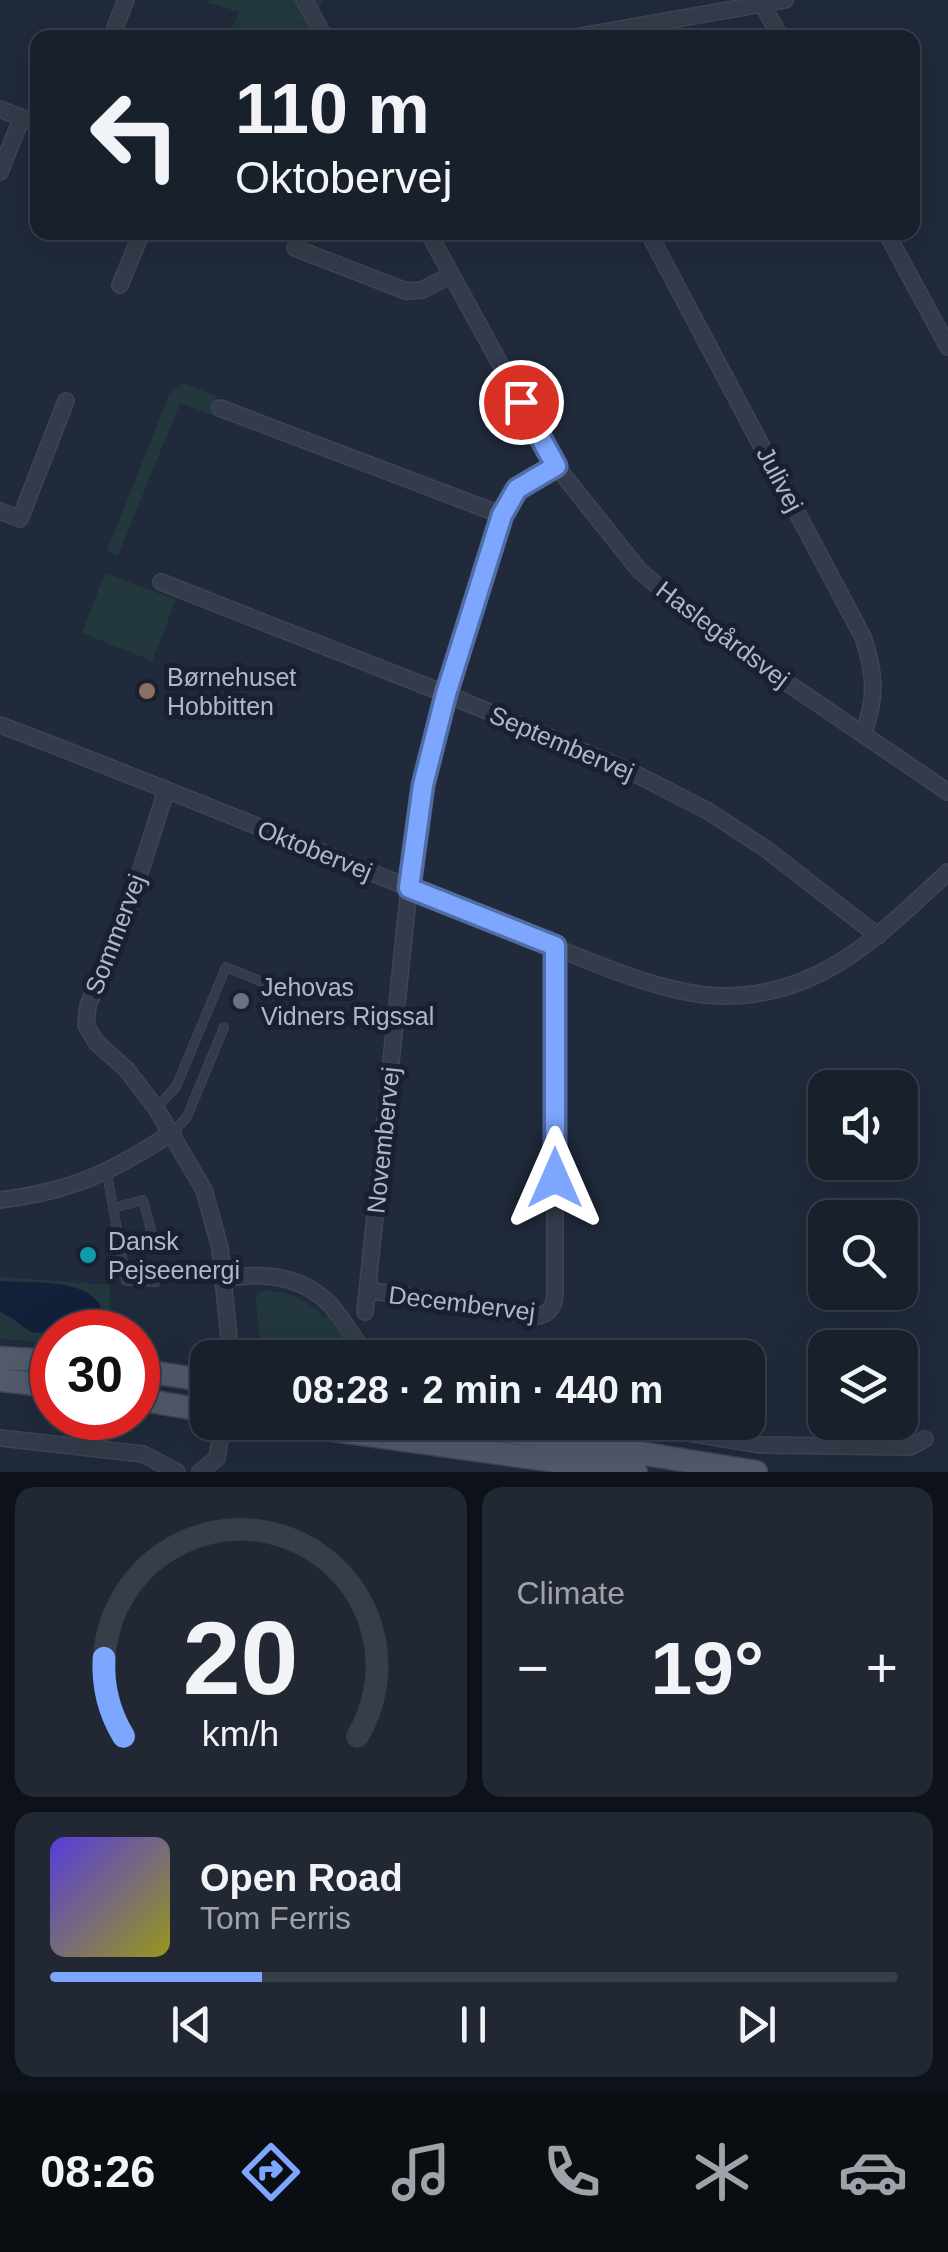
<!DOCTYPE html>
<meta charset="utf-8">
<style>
body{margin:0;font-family:Helvetica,sans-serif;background:#212834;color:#f1f3f6;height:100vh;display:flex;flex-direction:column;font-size:38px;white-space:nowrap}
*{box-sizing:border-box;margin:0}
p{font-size:32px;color:#9fa3a9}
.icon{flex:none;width:55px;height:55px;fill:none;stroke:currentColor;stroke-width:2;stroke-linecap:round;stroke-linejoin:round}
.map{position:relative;height:1472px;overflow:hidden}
.side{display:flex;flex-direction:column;gap:15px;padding:15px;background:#0d1218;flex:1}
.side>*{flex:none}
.banner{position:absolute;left:30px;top:30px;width:890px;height:210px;border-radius:20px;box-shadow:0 10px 40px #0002,0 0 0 2px #363e48;background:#18202c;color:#f1f3f6;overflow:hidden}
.fabs{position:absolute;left:808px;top:1070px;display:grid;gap:20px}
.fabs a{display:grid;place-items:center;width:110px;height:110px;border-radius:20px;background:#18202c;box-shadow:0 10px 40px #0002,0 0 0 2px #363e48;font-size:50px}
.speed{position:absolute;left:30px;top:1310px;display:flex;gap:20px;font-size:50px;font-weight:700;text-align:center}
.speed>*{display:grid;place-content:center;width:130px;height:130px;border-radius:50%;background:#18202c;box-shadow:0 10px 40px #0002,0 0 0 2px #363e48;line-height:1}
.speed .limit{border:15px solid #d22;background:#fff;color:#111}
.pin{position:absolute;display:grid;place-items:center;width:85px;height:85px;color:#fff;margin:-42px;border:5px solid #fff;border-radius:50%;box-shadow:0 2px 10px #0007}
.me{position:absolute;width:110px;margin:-55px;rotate:0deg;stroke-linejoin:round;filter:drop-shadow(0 0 8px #0008)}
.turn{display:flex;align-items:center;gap:35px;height:210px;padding:0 40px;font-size:45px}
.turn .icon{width:130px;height:130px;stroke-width:2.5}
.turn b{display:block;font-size:70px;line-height:85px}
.big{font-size:75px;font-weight:800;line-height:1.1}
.side .widget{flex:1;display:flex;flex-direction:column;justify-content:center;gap:15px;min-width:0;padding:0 35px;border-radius:20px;background:#212834}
.side .dial{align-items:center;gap:0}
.dial svg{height:260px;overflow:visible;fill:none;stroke:#363e48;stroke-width:7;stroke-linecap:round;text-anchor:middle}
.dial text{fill:#f1f3f6;stroke:none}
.song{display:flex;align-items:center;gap:30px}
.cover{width:120px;height:120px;border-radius:15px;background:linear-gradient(135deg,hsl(250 70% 55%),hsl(60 70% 35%))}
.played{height:10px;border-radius:5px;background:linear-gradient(90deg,#7da7fe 25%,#363e48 25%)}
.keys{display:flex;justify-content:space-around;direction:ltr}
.heat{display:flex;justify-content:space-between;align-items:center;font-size:55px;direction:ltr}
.side .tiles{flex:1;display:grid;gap:15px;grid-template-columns:1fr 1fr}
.widget:last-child{grid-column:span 2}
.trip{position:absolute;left:190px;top:1340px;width:575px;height:100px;border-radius:20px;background:#18202c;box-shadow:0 10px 40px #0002,0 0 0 2px #363e48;font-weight:800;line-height:100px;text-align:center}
.tabs{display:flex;height:160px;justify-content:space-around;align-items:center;background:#0a0d12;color:#9fa3a9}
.tabs .icon{width:70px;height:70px}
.tabs .on{color:#7da7fe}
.tabs b{font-size:45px;color:#f1f3f6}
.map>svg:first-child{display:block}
.green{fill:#22383c}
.water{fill:#132039}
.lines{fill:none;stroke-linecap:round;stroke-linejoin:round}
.service-casing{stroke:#3d4555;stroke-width:10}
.minor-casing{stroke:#3d4555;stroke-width:18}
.primary-casing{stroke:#3d4555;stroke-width:25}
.service{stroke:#343c4b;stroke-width:8}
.minor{stroke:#343c4b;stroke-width:15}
.primary{stroke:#525b6c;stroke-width:22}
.route-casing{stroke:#516da5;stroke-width:25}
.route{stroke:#7da7fe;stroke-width:18}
.education-dot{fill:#8d6e63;stroke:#192130;stroke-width:4}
.worship-dot{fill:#6b7280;stroke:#192130;stroke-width:4}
.culture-dot{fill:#0f9aa8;stroke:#192130;stroke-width:4}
.labels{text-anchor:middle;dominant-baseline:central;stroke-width:10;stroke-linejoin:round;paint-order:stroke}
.street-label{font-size:25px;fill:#afb7c8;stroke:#192130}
.poi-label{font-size:25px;fill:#afb7c8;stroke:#192130;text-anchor:start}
</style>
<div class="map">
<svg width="948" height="1472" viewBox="0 0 948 1472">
<rect width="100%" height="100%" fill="#202a3b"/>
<!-- green -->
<path class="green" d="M 209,0 L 322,0 L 310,38 L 228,37 L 239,12 L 208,3 Z
M 183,383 L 214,395 L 218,401 L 213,415 L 180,403 L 118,556 L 107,551 L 169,395 Z
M 105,573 L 176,600 L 152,661 L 82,633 Z
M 0,1277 L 110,1285 L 111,1332 L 52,1332 L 52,1343 L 0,1339 Z
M 264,1291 C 289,1291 307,1300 325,1317 L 328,1315 L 358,1357 L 262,1357 L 255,1296 Z"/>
<!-- water -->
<path class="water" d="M 0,1281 C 34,1284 107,1275 104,1325 L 97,1332 L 70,1332 L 61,1326 C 25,1343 30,1325 0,1312 Z"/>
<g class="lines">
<defs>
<path id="service" d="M 156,1108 L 176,1087 L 226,967 L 294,995
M 173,1132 L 187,1117 L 224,1027
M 107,1173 L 126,1281 L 156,1282
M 113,1208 L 143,1200 L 152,1234 L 120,1243"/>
<path id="minor" d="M 304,0 L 325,38
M 760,0 L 781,38
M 111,38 L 126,0
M 569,38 L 785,0
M 0,109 L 38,124
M 0,172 L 22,117
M 428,232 L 556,466 L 639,570 L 705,627 L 948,792
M 648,232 L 863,637 C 875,672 877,699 863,734
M 886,232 L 948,347
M 295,248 L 406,291 L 422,290 L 451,275
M 120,285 L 142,232
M 220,408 L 502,515
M 0,511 L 20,519 L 66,401
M 161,582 L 446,694 L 628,770 L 708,811 L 766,849 L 878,936
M 0,725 C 165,787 328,856 493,921 C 555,946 657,996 722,996 C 822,997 880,934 948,872
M 166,791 L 123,926 L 88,1005 L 86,1025 L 96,1042 L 127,1070 L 156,1108 L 204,1190 L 220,1248 L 231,1358
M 0,1200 C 73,1191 112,1172 173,1132
M 224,1279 C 267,1271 309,1276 337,1313 C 349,1328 357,1344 369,1358
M 368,1290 L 531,1316 C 547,1317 554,1309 555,1294 L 555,946
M 365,1312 L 409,888 L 423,785 L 446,694 L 502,515 L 517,489 L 556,466
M 623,1422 L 761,1445 L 910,1447 L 925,1439
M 0,1438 L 143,1454 L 177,1472
M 200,1472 L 217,1458 L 223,1422"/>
<path id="primary" d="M 0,1358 L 52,1361
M 138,1370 L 208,1381
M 0,1380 L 52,1386
M 138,1399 L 208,1411
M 275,1422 L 636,1472
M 451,1422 L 756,1472"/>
</defs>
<!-- service casing -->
<use href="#service" class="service-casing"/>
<!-- minor casing -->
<use href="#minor" class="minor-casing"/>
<!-- primary casing -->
<use href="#primary" class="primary-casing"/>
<!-- service -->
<use href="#service" class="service"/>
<!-- minor -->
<use href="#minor" class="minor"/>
<!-- primary -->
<use href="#primary" class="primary"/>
</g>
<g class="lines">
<defs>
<path id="route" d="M 521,402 L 556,466 L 517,489 L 502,515 L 446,694 L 423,785 L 409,888 L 555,946 L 555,1178"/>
</defs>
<!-- route casing -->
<use href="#route" class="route-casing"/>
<!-- route -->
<use href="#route" class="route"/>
</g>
<!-- markers -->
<circle class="education-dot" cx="147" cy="691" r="10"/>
<circle class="worship-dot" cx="241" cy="1001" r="10"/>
<circle class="culture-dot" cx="88" cy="1255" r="10"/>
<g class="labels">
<!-- street labels -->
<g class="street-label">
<text transform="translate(780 479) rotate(62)">Julivej</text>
<text transform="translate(723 634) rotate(37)">Haslegårdsvej</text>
<text transform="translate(562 743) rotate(23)">Septembervej</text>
<text transform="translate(315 850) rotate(22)">Oktobervej</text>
<text transform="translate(115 934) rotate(-69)">Sommervej</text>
<text transform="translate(383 1140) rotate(-84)">Novembervej</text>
<text transform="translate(462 1303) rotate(7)">Decembervej</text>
</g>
<!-- poi labels -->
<g class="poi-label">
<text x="167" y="677">Børnehuset<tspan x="167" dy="29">Hobbitten</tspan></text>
<text x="261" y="987">Jehovas<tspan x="261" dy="29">Vidners Rigssal</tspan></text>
<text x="108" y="1241">Dansk<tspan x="108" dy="29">Pejseenergi</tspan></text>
</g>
</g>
</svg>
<div class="fabs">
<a><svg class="icon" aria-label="sound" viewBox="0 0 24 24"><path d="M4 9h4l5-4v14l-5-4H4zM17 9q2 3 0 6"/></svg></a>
<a><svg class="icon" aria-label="search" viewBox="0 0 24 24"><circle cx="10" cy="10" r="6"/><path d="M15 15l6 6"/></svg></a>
<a><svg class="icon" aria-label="layers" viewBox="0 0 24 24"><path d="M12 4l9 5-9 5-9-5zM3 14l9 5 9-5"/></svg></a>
</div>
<div class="speed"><div class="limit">30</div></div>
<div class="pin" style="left:521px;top:402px;background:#d93025"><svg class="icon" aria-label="arrive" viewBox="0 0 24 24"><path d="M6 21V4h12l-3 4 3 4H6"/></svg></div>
<svg class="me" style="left:555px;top:1178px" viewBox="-20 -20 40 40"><path d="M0-17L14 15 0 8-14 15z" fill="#7da7fe" stroke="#fff" stroke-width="4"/></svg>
<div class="trip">08:28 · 2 min · 440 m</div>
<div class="banner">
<div class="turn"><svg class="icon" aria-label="left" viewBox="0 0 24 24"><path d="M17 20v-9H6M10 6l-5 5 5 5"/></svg><div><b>110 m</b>Oktobervej</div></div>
</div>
</div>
<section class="side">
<div class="tiles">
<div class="widget dial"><svg viewBox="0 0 100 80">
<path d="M14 69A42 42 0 1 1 86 69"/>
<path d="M14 69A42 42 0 0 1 8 45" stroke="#7da7fe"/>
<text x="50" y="56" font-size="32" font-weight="700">20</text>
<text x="50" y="72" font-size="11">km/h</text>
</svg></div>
<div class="widget"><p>Climate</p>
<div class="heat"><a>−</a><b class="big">19°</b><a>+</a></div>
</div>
<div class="widget">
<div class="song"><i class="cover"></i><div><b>Open Road</b><p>Tom Ferris</p></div></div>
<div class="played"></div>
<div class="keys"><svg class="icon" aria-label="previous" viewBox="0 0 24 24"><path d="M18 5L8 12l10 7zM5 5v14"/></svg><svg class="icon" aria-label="pause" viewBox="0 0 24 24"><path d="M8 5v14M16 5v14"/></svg><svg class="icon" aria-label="next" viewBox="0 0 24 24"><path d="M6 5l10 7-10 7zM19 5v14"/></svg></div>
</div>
</div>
</section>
<nav class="tabs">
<b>08:26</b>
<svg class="icon on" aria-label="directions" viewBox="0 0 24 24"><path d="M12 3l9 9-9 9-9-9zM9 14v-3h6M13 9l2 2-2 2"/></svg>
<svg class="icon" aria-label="music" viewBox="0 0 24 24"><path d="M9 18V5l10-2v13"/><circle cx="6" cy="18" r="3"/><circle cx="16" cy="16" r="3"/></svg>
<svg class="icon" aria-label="phone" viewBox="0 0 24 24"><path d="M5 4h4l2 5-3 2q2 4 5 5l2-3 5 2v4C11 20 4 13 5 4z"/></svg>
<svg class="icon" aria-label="climate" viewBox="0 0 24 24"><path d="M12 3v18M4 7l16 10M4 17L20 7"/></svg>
<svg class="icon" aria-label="car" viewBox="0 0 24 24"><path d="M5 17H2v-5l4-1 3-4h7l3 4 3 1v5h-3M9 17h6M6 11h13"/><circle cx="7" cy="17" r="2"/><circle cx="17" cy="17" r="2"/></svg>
</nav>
